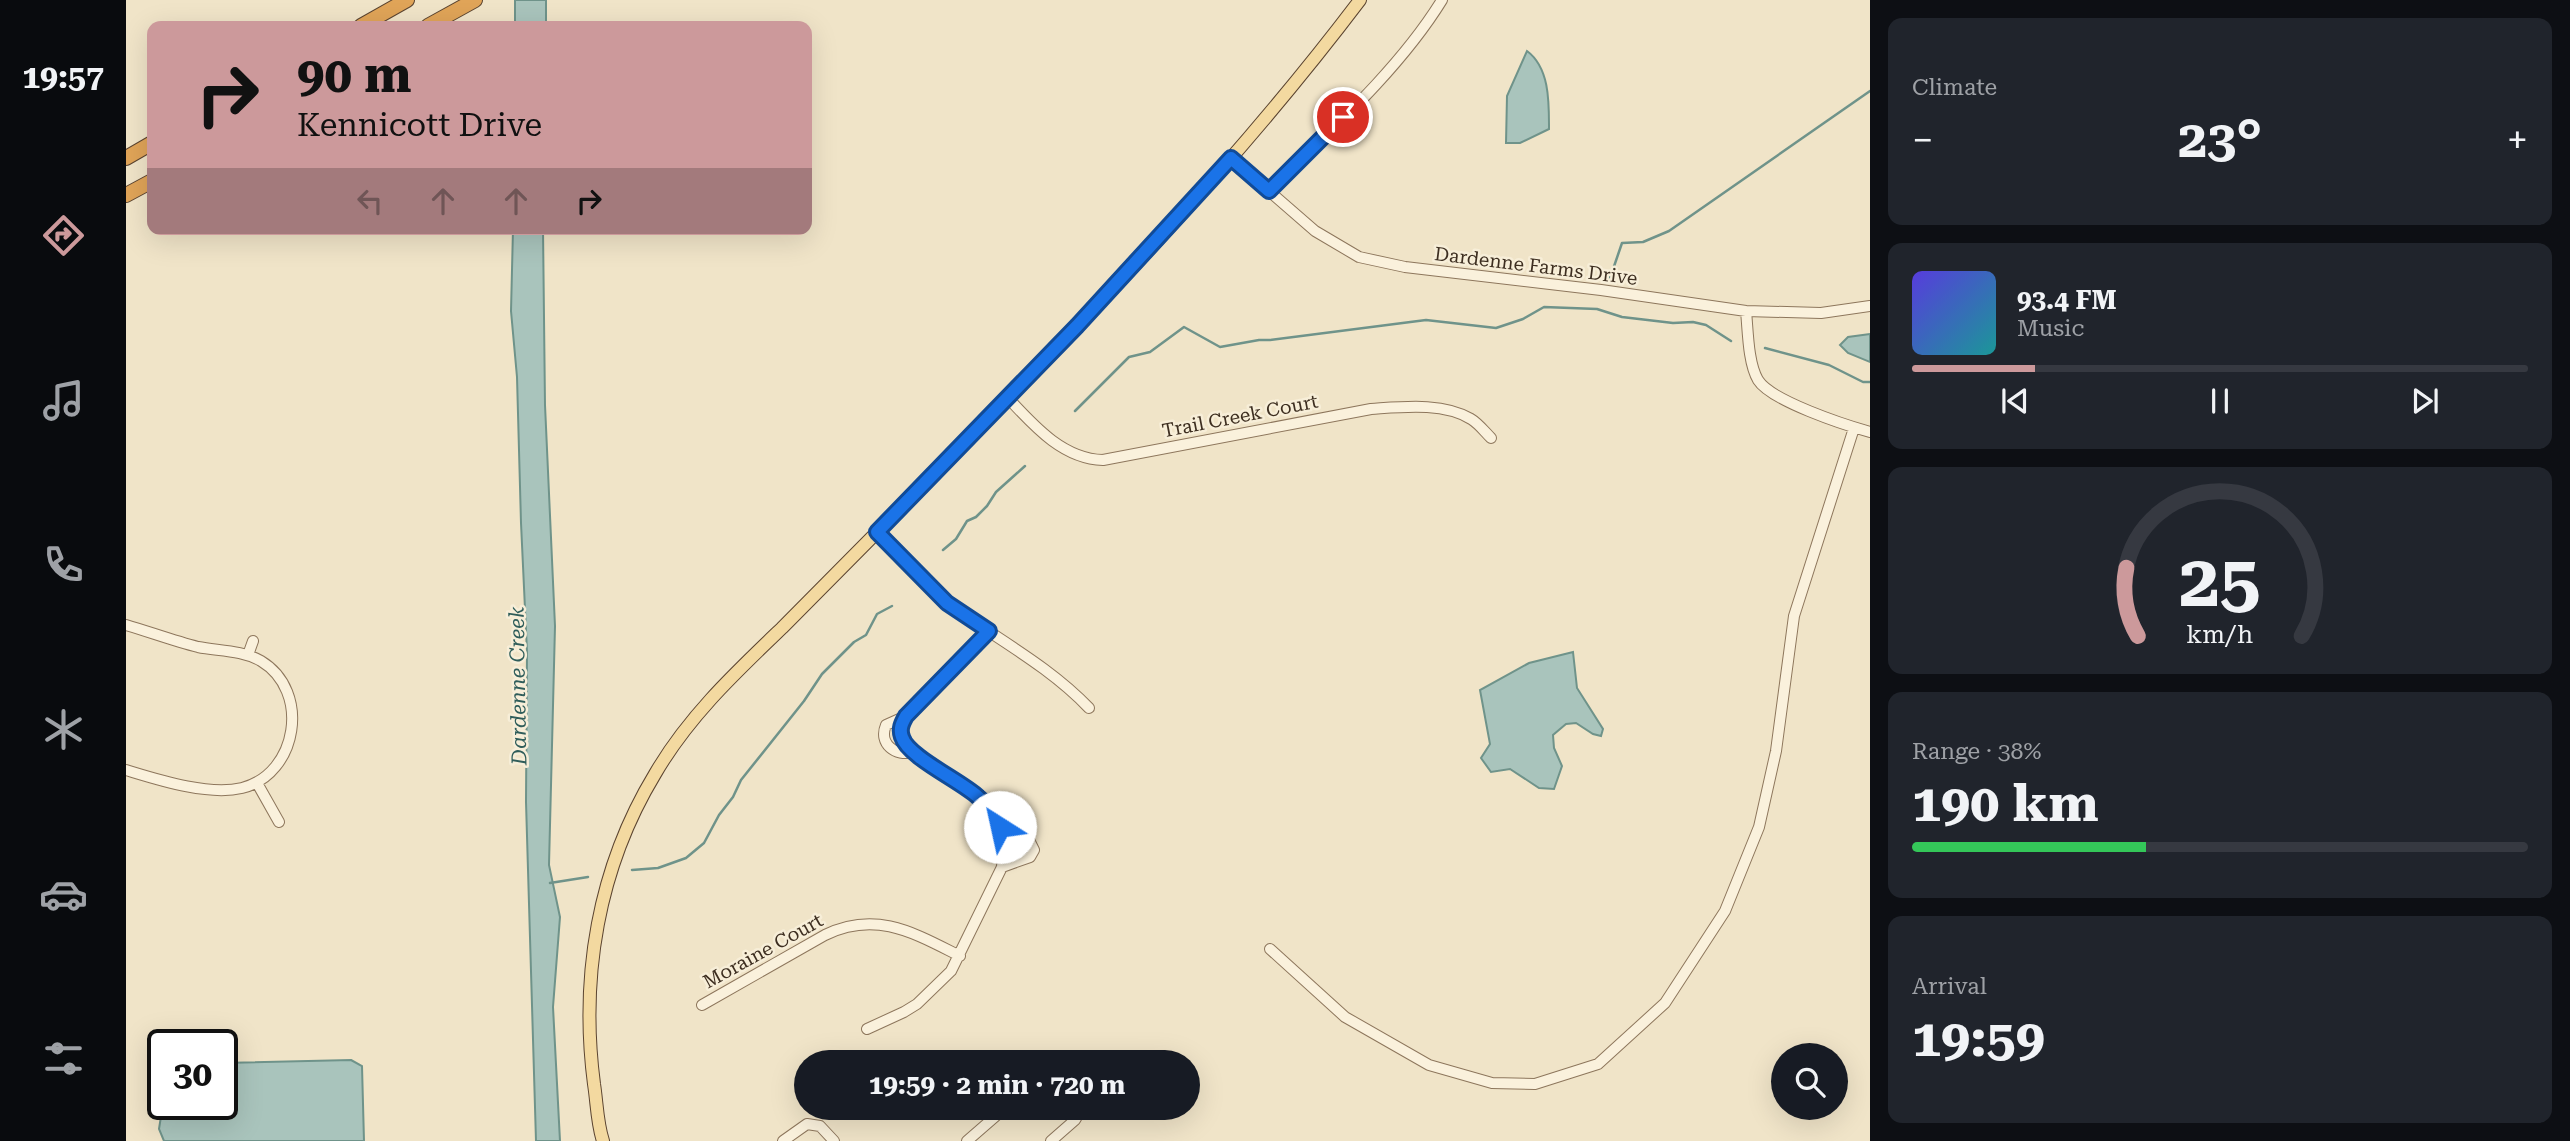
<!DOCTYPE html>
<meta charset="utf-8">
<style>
body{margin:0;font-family:"Roboto Serif",serif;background:#20242c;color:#f1f3f6;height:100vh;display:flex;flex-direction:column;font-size:26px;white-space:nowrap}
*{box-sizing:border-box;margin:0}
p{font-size:23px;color:#9ea1a6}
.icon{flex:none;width:38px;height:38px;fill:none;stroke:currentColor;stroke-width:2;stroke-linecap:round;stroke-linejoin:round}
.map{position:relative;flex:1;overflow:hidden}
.drawer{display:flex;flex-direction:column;gap:18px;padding:18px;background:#0d0f14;width:700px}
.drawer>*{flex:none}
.banner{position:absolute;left:21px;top:21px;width:665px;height:214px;border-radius:14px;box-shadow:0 7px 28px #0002;background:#cc999b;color:#111;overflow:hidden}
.fabs{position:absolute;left:1645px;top:1043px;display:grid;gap:14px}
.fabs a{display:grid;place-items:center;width:77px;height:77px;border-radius:50%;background:#171b24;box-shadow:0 7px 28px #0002;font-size:35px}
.speed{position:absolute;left:21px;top:1029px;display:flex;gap:14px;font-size:35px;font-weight:700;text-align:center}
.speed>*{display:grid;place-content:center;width:91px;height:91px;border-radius:50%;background:#171b24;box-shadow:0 7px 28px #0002;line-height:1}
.speed .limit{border:4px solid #111;border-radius:10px;background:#fff;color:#111}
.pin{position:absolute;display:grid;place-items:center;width:60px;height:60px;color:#fff;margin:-30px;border:4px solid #fff;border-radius:50%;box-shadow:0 2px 7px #0007}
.me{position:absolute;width:77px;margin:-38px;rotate:325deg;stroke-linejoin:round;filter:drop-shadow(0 0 5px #0008)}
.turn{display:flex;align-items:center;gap:24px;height:147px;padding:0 35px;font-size:32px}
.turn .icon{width:91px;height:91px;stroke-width:2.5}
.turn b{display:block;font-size:49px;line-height:60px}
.lanes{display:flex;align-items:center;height:66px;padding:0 35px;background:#0003;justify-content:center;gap:35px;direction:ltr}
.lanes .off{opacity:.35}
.big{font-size:52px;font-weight:700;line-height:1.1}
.drawer .widget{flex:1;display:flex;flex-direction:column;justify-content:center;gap:10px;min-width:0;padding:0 24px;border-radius:14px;background:#20242c}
.drawer .dial{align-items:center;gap:0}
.dial svg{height:182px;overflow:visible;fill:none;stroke:#363941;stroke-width:7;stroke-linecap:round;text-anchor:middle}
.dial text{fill:#f1f3f6;stroke:none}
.song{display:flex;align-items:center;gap:21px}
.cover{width:84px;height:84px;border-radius:10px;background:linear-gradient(135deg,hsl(250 70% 55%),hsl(180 70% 35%))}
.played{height:7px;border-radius:4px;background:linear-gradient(90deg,#cc999b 20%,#363941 20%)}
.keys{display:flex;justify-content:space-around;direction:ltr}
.heat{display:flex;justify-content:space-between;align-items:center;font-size:38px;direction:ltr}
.charge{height:10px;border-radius:5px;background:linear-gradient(90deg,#34c759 38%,#363941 0)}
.trip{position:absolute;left:668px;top:1050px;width:406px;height:70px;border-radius:35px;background:#171b24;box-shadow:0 7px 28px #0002;font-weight:700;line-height:70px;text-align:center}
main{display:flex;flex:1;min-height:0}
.menu{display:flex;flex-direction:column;width:126px;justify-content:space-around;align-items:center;background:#090b0e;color:#9ea1a6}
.menu .icon{width:49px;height:49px}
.menu .selected{color:#cc999b}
.menu b{font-size:32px;color:#f1f3f6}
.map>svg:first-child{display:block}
.water{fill:#a9c4bc;stroke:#6f938a;stroke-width:2}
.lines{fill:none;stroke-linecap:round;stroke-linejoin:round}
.stream{stroke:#6f938a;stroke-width:2.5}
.minor-casing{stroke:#8d765c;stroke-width:12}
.major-casing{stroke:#5b4430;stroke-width:14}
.highway-casing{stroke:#5b4430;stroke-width:16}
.minor{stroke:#faf1dc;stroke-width:10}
.major{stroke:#f3d9a0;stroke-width:12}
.highway{stroke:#e0a458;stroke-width:14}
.route-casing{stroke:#114b97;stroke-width:18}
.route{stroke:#1a73e8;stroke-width:12}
.labels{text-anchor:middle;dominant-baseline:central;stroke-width:5;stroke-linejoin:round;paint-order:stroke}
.street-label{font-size:19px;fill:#3d2e20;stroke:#f7eed8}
.water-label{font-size:21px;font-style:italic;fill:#2f5d5a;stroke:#f7eed8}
</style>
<main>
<nav class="menu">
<b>19:57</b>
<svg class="icon selected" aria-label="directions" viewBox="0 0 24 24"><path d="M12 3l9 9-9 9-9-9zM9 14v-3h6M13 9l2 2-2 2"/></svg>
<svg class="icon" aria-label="music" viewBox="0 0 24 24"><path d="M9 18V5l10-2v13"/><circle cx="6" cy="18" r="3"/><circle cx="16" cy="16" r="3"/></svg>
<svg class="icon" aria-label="phone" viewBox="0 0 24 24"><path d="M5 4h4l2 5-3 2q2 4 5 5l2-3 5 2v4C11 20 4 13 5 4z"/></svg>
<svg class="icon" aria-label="climate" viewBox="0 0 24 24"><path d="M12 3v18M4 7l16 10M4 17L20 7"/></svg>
<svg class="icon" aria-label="car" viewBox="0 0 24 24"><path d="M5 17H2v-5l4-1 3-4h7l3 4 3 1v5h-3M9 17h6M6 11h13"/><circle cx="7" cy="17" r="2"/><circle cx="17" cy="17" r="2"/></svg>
<svg class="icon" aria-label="filters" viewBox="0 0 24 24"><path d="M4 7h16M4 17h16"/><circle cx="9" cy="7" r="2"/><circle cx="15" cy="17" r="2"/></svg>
</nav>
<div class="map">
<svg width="1744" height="1141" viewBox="0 0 1744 1141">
<rect width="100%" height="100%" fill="#f0e4c8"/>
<!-- water -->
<path class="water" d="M 389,0 L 420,0 L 420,26 L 389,26 Z
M 1401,51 C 1424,68 1423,103 1423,129 L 1394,143 L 1380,143 L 1381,96 Z
M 387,229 L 417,229 L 419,405 L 429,626 L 423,865 L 434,917 L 427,1007 L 434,1141 L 410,1141 L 400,802 L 401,652 L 395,523 L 391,377 L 385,311 Z
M 1744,334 L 1744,362 L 1722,353 L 1714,345 L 1722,337 Z
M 1447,652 L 1451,688 L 1477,729 L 1475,736 L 1467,734 L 1450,723 L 1440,724 L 1427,735 L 1428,748 L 1436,766 L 1428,789 L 1413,788 L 1384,769 L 1365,772 L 1355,758 L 1364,744 L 1354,690 L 1403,663 Z
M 225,1060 L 236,1066 L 238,1141 L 38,1141 L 33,1129 L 37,1104 L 96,1104 L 96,1063 Z"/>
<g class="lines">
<!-- stream -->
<path class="stream" d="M 1483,281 L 1496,243 L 1517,242 L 1543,231 L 1744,91
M 1639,348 L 1703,365 L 1737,382 L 1744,382
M 949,411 L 1003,357 L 1024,352 L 1058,327 L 1094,347 L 1133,340 L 1144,340 L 1300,320 L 1370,328 L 1397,319 L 1418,307 L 1471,309 L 1496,317 L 1547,323 L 1567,322 L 1580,325 L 1605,341
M 817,550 L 830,539 L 841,521 L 850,517 L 861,506 L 870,492 L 899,466
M 506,870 L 532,868 L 560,858 L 578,843 L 593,815 L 607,797 L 615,780 L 678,701 L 696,674 L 728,642 L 740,635 L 751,614 L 766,606
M 424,883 L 462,877"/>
<defs>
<path id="minor" d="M 1105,158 L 1189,231 L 1233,257 L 1279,267 L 1475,290 L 1620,311 L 1695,313 L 1744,306
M 1143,191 C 1202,133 1273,70 1316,0
M 1620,311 C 1622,331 1622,363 1632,380 C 1645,401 1719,425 1744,432
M 882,398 C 908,426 937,459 977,460 L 1245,409 C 1276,407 1317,402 1345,419 C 1352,423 1359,432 1365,438
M 751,532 C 774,557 797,585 824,605 C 871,639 923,666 963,708
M 0,625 C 24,632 48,641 72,647 C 93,651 116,650 135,661 C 185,691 172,774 116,788 C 82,796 33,780 0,770
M 122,655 L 127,641
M 780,716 L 760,725 C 752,744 770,757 787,752
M 131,783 L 153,822
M 874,827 L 900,834 L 908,850 L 904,857 L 876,867
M 1144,949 L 1219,1017 L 1303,1065 L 1366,1083 L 1409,1084 L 1472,1064 L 1539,1003 L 1599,911 L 1633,827 L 1650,751 L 1668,616 L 1728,428
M 576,1005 L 699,935 C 750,910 788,933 834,956
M 741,1029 L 778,1012 L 791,1004 L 825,971 L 876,867 L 878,843 L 876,831 L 862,807 L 851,796 L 782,747 C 775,736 773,728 780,716 L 863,631
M 657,1141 L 681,1124 L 694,1126 L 708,1141
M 841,1141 L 879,1108
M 925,1141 L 949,1120 L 956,1108"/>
<path id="major" d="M 477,1141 C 471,1123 471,1103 468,1084 C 454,977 472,868 529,774 C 562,717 609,673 656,628 C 693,591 730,553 767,516 C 929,350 1094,185 1234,0"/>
<path id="highway" d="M 235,26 L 281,0
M 302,26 L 349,0
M 0,158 L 26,143
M 0,195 L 26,181"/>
</defs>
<!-- minor casing -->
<use href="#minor" class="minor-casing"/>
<!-- major casing -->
<use href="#major" class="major-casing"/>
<!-- highway casing -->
<use href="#highway" class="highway-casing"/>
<!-- minor -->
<use href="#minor" class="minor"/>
<!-- major -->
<use href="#major" class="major"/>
<!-- highway -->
<use href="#highway" class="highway"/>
</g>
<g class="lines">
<defs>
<path id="route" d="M 874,827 C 869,816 862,805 852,797 C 835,781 782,757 776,737 C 773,729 776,723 780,716 L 863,631 L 821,603 L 751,532 L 951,326 L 1105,158 L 1143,191 L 1217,117"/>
</defs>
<!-- route casing -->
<use href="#route" class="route-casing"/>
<!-- route -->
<use href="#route" class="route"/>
</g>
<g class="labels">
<!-- street labels -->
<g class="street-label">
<text transform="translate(1410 266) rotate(7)">Dardenne Farms Drive</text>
<text transform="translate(1114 416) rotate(-11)">Trail Creek Court</text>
<text transform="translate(637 951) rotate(-29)">Moraine Court</text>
</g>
<!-- water labels -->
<g class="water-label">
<text transform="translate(392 686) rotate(-91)">Dardenne Creek</text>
</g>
</g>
</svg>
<div class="fabs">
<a><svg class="icon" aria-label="search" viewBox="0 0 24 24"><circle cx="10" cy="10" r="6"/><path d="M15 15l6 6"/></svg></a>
</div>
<div class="speed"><div class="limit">30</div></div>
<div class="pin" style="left:1217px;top:117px;background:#d93025"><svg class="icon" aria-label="arrive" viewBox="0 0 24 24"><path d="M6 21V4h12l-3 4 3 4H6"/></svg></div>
<svg class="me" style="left:874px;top:827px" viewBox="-20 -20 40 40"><circle r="19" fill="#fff"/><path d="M0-13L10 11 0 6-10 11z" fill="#1a73e8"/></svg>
<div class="trip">19:59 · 2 min · 720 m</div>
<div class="banner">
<div class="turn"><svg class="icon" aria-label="right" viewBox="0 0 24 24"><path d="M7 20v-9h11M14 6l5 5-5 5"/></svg><div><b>90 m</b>Kennicott Drive</div></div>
<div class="lanes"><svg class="icon off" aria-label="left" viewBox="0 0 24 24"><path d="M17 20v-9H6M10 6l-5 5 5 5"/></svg><svg class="icon off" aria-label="ahead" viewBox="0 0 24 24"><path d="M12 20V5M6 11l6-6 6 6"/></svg><svg class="icon off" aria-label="ahead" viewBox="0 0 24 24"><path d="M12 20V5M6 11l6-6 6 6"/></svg><svg class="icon" aria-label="right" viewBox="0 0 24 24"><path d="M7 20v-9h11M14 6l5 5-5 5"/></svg></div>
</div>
</div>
<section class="drawer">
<div class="widget"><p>Climate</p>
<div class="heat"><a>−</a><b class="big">23°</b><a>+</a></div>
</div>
<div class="widget">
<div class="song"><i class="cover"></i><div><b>93.4 FM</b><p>Music</p></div></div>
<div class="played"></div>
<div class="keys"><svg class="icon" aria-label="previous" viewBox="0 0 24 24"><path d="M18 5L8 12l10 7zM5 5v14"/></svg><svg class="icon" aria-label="pause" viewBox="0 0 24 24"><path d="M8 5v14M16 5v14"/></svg><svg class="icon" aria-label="next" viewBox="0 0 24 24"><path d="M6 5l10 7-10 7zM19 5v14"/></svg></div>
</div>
<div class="widget dial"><svg viewBox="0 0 100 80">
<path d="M14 69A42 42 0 1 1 86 69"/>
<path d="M14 69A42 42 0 0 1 9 39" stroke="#cc999b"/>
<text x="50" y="56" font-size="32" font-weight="700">25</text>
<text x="50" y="72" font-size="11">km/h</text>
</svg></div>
<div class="widget"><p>Range · 38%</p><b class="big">190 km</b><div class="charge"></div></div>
<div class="widget"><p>Arrival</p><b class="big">19:59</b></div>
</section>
</main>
